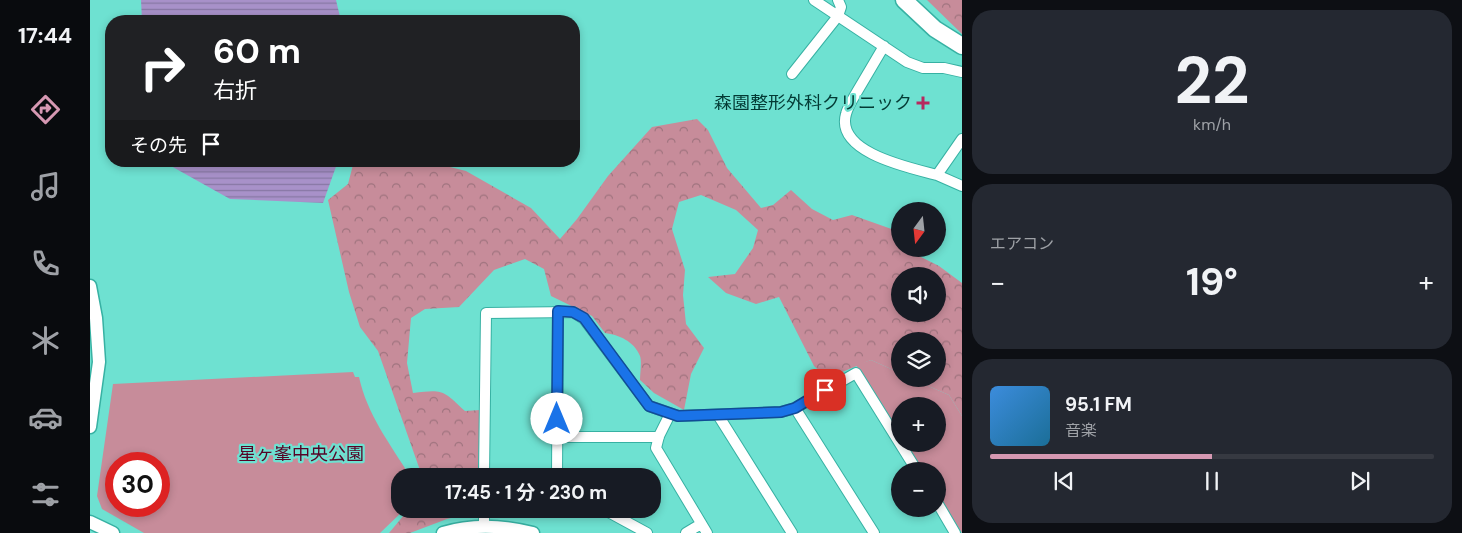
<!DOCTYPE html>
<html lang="ja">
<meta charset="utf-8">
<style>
body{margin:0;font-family:"DM Sans","Noto Sans JP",sans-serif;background:#242831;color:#f1f3f6;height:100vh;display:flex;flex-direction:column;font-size:19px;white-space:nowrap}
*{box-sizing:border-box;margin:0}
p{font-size:16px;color:#9ea1a6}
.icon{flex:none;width:28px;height:28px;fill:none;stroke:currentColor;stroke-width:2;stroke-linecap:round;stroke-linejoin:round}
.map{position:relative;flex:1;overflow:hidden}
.panel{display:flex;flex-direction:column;gap:10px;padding:10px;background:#0d0f14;width:500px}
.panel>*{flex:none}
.guide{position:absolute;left:15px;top:15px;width:475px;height:152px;border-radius:20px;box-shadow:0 2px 8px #0003;background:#202124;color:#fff;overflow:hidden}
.needle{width:32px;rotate:195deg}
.buttons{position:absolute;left:801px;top:202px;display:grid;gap:10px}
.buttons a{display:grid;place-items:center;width:55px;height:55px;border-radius:50%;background:#171b24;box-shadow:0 2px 8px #0003;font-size:25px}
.speed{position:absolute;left:15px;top:452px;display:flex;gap:10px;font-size:25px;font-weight:700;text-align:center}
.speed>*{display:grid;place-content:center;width:65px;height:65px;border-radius:50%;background:#171b24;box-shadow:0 2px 8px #0003;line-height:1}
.speed .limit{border:8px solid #d22;background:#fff;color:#111}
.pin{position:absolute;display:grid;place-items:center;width:42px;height:42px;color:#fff;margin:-21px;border-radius:10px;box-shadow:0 2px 8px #0006}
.me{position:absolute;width:55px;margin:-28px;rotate:0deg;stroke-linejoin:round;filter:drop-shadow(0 0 4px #0008)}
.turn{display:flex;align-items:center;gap:18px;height:105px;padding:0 25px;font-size:22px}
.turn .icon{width:65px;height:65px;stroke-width:2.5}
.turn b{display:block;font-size:35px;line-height:42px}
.then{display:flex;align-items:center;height:48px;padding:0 25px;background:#0003;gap:10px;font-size:19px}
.big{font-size:38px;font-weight:700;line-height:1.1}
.panel .tile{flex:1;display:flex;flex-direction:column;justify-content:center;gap:8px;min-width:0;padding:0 18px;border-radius:20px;background:#242831}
.panel .dial{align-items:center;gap:0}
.dial b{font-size:65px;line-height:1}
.song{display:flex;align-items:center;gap:15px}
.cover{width:60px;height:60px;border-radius:8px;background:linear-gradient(135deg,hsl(210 70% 55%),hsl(200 70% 35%))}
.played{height:5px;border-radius:2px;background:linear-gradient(90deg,#d698b2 50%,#363941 50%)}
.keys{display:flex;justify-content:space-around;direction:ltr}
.heat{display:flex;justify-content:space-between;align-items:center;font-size:28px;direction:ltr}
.trip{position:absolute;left:301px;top:468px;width:270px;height:50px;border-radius:20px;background:#171b24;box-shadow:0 2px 8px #0003;font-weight:700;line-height:50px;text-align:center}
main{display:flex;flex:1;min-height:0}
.tab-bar{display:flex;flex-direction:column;width:90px;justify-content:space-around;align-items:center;background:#090b0e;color:#9ea1a6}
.tab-bar .icon{width:35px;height:35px}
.tab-bar .current{color:#d698b2}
.tab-bar b{font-size:22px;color:#f1f3f6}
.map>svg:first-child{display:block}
.green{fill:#c78c9a;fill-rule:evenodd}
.forest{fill:url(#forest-crowns);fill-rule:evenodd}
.water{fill:url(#water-rules)}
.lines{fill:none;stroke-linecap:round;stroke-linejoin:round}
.minor-casing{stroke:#37b1a3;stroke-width:12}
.tertiary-casing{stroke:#37b1a3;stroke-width:15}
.primary-casing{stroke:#37b1a3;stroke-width:19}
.minor{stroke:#fff;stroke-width:10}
.tertiary{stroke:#fff;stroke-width:12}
.primary{stroke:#fff;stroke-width:16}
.route-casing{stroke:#114b97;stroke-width:12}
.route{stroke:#1a73e8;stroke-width:9}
.poi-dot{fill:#b6295e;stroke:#6ee1d1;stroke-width:2}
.labels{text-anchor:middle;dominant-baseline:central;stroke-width:4.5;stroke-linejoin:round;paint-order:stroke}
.poi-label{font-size:18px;fill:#033a34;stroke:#6ee1d1;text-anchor:end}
.park-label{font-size:18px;fill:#560326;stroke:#6ee1d1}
</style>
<main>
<nav class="tab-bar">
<b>17:44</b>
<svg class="icon current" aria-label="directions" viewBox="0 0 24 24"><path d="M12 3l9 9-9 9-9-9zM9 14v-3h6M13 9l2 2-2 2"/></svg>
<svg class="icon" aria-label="music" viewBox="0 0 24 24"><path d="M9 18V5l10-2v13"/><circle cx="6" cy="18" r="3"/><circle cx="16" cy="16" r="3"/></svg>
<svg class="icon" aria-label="phone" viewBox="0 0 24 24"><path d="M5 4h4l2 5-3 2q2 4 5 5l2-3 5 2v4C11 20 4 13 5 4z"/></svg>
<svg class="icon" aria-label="climate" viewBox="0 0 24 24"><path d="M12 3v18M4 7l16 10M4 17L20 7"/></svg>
<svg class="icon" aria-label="car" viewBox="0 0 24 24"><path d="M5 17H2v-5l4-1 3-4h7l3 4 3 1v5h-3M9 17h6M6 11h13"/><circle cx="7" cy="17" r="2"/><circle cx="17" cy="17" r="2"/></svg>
<svg class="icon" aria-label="filters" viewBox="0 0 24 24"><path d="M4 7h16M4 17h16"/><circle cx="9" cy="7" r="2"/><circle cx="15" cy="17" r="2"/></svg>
</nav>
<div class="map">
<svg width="872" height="533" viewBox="0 0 872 533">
<defs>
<pattern id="forest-crowns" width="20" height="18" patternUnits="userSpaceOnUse" patternTransform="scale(1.25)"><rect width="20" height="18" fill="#c78c9a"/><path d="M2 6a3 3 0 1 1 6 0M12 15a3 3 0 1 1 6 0" fill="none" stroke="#9f737e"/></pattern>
<pattern id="water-rules" width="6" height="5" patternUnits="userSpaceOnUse" patternTransform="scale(1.25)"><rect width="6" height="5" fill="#a891c9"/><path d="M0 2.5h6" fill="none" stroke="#8777a4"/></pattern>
</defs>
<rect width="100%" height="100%" fill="#6ee1d1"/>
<!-- green -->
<path class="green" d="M 781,360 L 810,373 L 810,379 L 822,379 L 859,395 L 872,416 L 872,533 L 848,495 L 848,471 L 833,471 L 816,444 L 848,444 L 848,406 L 810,406 L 810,435 L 766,365 Z
M 263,372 L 265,377 L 269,377 C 277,414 300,444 320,476 L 310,476 L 310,509 L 314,509 L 314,510 L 290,533 L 54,533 L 12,509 L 7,496 L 23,384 ZM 26,464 L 69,464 L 69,506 L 26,506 Z"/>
<!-- forest -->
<path class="forest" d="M 837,0 L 872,0 L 872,34 Z
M 607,119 L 618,130 L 637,168 L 671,208 L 683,205 L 701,190 L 722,209 L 743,220 L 762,215 L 810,232 L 810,249 L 823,249 L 823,253 L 849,266 L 872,283 L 872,416 L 859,395 L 822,379 L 848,379 L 848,341 L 810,341 L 810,373 L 781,360 C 766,366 752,373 736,377 L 724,366 L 689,297 L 666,304 L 636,293 L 618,277 L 645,274 L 663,248 L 668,230 L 646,210 L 611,195 L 589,202 L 582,229 L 595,270 L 593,295 L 596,324 L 614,348 L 601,374 L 594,410 L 564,393 L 550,380 C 550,373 552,362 550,356 C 544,341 529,335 515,333 L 502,316 L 461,296 L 454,269 L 435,259 L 404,270 L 369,307 L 335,309 L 321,318 L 317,363 L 323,393 C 353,389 353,390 375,411 L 390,410 L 388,476 L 332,476 L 288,351 L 270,327 L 259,292 L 238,200 L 258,184 L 264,161 L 350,161 L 352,165 L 376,171 L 441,208 L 470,239 L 487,219 L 518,176 L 562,127 ZM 810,276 L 848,276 L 848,314 L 810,314 Z
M 319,509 L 380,509 L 378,514 L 357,519 L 320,533 L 299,533 Z"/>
<!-- water -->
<path class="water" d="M 51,0 L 246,0 L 251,21 L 52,21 Z
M 72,161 L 248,161 L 233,203 L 140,199 Z"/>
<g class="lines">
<defs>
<path id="minor" d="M 724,0 L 817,62 L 833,68 L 854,68 L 872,72
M 794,46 C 785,61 777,75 768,90 C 764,97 758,106 756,114 C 745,153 821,168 847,175
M 702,74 L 748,16 L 751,7 L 748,0
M 872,139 L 847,175 L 872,186
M 705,408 L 784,533
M 580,414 L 569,436 L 566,448 L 617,533
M 628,415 L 702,533
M 467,437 L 569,437
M 394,476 L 396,313 L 483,312 L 494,319 L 559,406 L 588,416 L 691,412 L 705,408 L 766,373 L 827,471
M 467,476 L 468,311
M 848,504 L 865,533
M 513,509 L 557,533
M 394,527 L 394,509
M 596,533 L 611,524"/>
<path id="tertiary" d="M 0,286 L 6,318 L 9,362 L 0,427
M 0,522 L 23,533
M 353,533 C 382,524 415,526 443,533"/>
<path id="primary" d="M 814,0 L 845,29 L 872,46"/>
</defs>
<!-- minor casing -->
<use href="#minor" class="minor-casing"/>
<!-- tertiary casing -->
<use href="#tertiary" class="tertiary-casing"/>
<!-- primary casing -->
<use href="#primary" class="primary-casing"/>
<!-- minor -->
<use href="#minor" class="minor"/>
<!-- tertiary -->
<use href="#tertiary" class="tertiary"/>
<!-- primary -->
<use href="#primary" class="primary"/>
</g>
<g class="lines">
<defs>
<path id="route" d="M 467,419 L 468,311 L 483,312 L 494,318 L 559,406 L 588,416 L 691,412 L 705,408 L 735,390"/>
</defs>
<!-- route casing -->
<use href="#route" class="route-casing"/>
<!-- route -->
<use href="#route" class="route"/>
</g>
<!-- markers -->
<path class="poi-dot" d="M830.5 95.5h5v5h5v5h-5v5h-5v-5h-5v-5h5z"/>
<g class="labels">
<!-- poi labels -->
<g class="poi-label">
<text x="822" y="103">森園整形外科クリニック</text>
</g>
<!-- park labels -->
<g class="park-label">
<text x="211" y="454">星ヶ峯中央公園</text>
</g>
</g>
</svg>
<div class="buttons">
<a><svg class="needle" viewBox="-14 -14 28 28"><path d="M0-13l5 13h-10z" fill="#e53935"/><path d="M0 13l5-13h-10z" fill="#9ea1a6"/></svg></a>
<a><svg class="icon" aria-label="sound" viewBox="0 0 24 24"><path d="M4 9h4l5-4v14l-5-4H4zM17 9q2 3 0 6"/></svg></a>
<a><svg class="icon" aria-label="layers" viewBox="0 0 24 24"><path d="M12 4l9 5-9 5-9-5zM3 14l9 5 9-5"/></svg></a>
<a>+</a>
<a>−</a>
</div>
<div class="speed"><div class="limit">30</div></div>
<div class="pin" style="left:735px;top:390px;background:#d93025"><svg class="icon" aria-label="arrive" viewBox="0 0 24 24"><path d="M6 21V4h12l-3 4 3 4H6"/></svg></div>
<svg class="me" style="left:467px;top:419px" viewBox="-20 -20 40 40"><circle r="19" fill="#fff"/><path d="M0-13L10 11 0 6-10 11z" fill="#1a73e8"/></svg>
<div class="trip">17:45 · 1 分 · 230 m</div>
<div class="guide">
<div class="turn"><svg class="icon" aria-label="right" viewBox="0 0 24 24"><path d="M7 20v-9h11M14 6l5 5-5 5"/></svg><div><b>60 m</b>右折</div></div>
<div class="then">その先<svg class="icon" aria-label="arrive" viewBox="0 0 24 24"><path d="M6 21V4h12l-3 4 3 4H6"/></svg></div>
</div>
</div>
<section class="panel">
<div class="tile dial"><b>22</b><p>km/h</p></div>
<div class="tile"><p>エアコン</p>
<div class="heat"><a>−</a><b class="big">19°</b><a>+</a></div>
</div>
<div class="tile">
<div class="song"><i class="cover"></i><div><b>95.1 FM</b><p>音楽</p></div></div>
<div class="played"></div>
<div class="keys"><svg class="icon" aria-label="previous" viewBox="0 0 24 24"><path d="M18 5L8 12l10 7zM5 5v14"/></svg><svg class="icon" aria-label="pause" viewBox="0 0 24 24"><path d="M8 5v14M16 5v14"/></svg><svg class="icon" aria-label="next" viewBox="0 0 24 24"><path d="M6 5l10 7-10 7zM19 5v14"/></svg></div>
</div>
</section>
</main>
